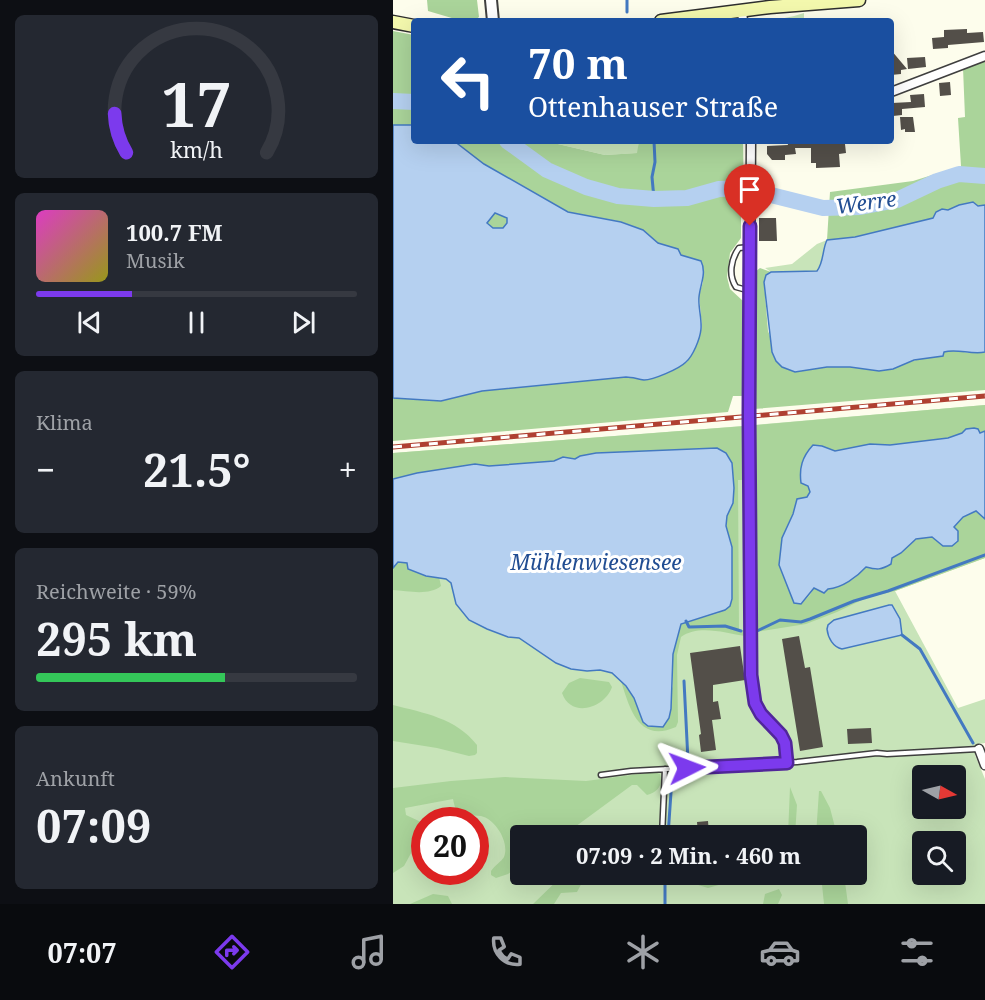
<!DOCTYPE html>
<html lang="de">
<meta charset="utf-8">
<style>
body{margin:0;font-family:"Noto Serif",serif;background:#242831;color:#f1f3f6;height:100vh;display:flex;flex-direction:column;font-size:22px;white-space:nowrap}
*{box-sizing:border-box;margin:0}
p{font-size:20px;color:#9ea1a6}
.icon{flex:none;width:33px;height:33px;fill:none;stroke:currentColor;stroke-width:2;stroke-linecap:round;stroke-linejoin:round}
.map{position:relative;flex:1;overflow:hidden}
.drawer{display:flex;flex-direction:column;gap:15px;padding:15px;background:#0d0f14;width:393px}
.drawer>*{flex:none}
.banner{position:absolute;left:18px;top:18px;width:483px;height:126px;border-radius:6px;box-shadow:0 6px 24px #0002;background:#1a4fa0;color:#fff;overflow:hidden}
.needle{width:39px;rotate:98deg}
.tools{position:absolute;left:519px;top:765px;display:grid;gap:12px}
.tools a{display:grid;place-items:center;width:54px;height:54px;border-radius:6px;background:#171b24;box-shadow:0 6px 24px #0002;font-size:30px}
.speed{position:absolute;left:18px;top:807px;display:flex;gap:12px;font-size:30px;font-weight:700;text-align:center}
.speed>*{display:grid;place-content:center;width:78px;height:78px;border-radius:50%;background:#171b24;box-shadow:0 6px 24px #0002;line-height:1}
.speed .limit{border:9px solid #d22;background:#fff;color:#111}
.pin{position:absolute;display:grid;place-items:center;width:51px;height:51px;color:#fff;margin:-62px -26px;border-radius:50% 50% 50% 0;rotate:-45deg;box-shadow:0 0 6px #0007}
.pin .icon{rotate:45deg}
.me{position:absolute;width:66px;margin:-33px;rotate:87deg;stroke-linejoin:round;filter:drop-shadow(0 0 4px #0008)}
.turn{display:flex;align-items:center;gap:21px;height:126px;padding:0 18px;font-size:27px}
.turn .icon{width:78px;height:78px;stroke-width:2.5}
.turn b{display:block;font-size:42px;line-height:51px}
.big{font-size:45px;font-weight:700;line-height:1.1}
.drawer .tile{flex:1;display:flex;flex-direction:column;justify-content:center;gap:9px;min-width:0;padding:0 21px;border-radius:9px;background:#242831}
.drawer .dial{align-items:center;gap:0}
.dial svg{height:156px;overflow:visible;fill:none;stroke:#363941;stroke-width:7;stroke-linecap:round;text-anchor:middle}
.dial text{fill:#f1f3f6;stroke:none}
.song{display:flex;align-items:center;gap:18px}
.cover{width:72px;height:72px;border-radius:9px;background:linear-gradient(135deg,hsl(310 70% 55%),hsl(60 70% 35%))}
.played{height:6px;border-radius:3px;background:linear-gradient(90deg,#7c3aed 30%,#363941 30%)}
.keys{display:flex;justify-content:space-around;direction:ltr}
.heat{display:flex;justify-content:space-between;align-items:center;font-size:33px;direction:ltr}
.charge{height:9px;border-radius:4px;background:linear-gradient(90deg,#34c759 59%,#363941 0)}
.trip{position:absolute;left:117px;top:825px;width:357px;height:60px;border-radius:6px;background:#171b24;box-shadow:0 6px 24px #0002;font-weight:700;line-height:60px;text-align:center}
.menu{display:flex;height:96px;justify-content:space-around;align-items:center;background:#090b0e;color:#9ea1a6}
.menu .icon{width:42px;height:42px}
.menu .current{color:#7c3aed}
.menu b{font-size:27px;color:#f1f3f6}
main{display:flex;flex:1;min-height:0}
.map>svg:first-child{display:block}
.green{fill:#c8e4b9;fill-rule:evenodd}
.forest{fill:#aad49a}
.water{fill:#b5d0f0;stroke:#4379c1;stroke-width:1.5;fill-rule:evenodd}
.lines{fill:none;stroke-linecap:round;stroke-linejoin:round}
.stream{stroke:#4379c1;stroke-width:3}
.river{stroke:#b5d0f0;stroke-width:16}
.building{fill:#534f49}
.service-casing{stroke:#3f3f3f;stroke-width:7}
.minor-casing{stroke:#3f3f3f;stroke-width:11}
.tertiary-casing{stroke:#3f3f3f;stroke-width:14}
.secondary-casing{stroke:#2e2e2e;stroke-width:15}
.service{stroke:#fff;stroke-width:4}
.minor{stroke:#fff;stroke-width:8}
.tertiary{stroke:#fff;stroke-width:10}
.secondary{stroke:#f3f8ad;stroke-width:12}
.rail-casing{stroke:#af4031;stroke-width:5}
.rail{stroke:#fff;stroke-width:3;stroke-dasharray:9;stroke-linecap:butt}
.route-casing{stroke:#51269a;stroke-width:15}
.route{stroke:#7c3aed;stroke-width:10}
.labels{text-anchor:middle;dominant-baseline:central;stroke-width:6;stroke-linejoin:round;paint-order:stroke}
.water-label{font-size:21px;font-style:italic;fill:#214d92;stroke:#fff}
</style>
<main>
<section class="drawer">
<div class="tile dial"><svg viewBox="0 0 100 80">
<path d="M14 69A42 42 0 1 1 86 69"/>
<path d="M14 69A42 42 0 0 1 8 49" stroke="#7c3aed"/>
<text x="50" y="56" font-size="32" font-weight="700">17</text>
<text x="50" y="72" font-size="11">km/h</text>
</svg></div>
<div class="tile">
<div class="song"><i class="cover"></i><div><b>100.7 FM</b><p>Musik</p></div></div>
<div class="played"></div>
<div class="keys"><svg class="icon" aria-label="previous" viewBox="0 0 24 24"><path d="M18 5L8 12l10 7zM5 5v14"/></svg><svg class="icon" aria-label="pause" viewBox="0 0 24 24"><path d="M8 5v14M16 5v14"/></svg><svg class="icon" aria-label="next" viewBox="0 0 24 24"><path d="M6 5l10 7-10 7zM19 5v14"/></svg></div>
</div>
<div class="tile"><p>Klima</p>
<div class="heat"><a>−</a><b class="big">21.5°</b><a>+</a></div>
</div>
<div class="tile"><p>Reichweite · 59%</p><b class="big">295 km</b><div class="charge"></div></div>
<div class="tile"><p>Ankunft</p><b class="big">07:09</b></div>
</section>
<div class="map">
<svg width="592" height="904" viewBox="0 0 592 904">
<rect width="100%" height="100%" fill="#fdfdec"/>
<!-- green -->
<path class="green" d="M 411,13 L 411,21 L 357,21 L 359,19 C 378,21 393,19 411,13 Z
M 152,141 L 246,141 L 245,153 L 212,155 Z
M 434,240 C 429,251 431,261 424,271 L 378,272 L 372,268 L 399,264 L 424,244 Z
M 592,405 L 592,558 L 502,591 L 565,708 L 592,699 L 592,743 L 585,744 L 582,755 L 592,779 L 592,904 L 0,904 L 0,453 L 350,426 ZM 530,776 L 562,776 L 562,808 L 530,808 ZM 32,820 L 82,820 L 82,872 L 32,872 ZM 128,836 L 464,836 L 464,874 L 128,874 ZM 530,842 L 562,842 L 562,874 L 530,874 Z"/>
<!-- forest -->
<path class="forest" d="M 34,0 L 84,0 L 86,17 L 81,21 L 69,21 L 35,11 Z
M 0,31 L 21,35 L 21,125 L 0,125 Z
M 592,60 L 592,205 L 585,206 L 580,203 C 568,207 556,210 544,212 L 540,218 L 462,237 L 434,240 L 437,192 L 520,181 L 568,166 L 565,118 L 572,117 L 570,68 Z
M 61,141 L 152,141 L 212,155 L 244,153 L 246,141 L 350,141 L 351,206 L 348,213 L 348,238 L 337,253 L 334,277 L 337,289 L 350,301 L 350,396 L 340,396 L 335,412 L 0,441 L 0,398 L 48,401 L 89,391 L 233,377 L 242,377 L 251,380 L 262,377 L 294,362 L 306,337 L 309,327 L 306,295 L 310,282 L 302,260 L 288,255 L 285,249 L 265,243 L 250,230 L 229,222 L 175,212 L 91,164 Z
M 101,213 L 114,218 L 114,223 L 110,228 L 99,228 L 94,223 Z
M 367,268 L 378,272 L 373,275 L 371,282 L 375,331 L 389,367 L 402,372 L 434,367 L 457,367 L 486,371 L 557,350 L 577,353 L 592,352 L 592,390 L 361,409 L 362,272 Z
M 592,405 L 592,431 L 587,433 L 569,433 L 555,438 L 497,445 L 477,444 L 442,451 L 437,450 L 415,486 L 418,490 L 414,497 L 402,503 L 402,508 L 389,538 L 391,578 L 401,602 L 408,604 L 417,595 L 421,588 C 444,589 458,585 473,567 L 483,570 L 498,564 L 499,558 C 512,551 524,532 541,538 C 547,540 553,543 559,546 L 565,541 L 561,528 L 570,517 L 583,511 L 592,519 L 592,558 L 502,591 L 473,598 L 444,612 L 413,624 L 363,632 L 363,425 Z
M 352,426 L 354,480 L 345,480 L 346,630 L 355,630 L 352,636 C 333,633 305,624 288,637 L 284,655 L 285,722 L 283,727 C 246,743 237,710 228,681 L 241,698 L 250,722 L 255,726 L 263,727 L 280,686 L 280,654 L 288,624 L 326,613 L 339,547 L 333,526 L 334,516 L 340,503 L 341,488 L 339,463 L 333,453 L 324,449 L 203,453 L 182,459 L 170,457 L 161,461 L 96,466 L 82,464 L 24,473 L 0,479 L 0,453 Z
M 5,562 L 15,563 L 15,569 L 33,576 L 46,577 L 48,586 C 36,596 15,591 0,590 L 0,568 Z
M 187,678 L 216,682 L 219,687 C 212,708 178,719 169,693 L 176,683 Z
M 0,705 C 31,713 63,718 84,745 L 84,753 L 82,755 L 76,756 L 44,748 L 0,741 Z
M 262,772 L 267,774 C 270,785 265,792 254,795 L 244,785 L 239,785 L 171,835 L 128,836 L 127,865 L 115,874 L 103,878 L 98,875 L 98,871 C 102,865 108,862 111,857 C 117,842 102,819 88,816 C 80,814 71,818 65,812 C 62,809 61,804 60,799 L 12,808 L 13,815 L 28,822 L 30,826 L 29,833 L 11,866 L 0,873 L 0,788 L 58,781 L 112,777 L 193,781 Z
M 397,787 L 404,805 L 402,835 L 395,835 Z
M 426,791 L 428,791 L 437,808 L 444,835 L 423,835 Z
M 171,874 L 193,875 L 184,892 L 168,893 L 161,904 L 140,904 Z
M 276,875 L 276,874 L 397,875 L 391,879 L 365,883 L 329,884 L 315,888 L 276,876 Z
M 428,875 L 451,875 L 455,904 L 431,904 Z
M 386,889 L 389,895 L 385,904 L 370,904 L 372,894 Z
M 40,894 L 55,896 L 59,904 L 17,904 Z"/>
<!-- water -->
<path class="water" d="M 0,125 L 21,125 L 21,141 L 61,141 L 91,164 L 175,212 L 228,222 L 250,230 L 265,243 L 285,249 L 288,255 L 308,261 C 314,273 307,285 306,297 C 305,307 309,319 308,329 C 307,339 300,356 293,362 C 286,369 260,380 251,380 C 244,379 239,377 233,377 L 89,391 L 48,401 L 0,398 ZM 102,213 L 114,218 L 114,223 L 110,228 L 100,228 L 94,223 Z
M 580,202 L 585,206 L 592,205 L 592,352 C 578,355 564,348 551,352 L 550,356 L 521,360 L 500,369 L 486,371 L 457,367 L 434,367 L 402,372 L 389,367 L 383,361 L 379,352 L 371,282 L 373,275 L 378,272 L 424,271 C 431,262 429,250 434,240 L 462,237 L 540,218 L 543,212 L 549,209 L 555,210 L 566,205 Z
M 581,428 L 585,429 L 587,433 L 592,431 L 592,519 L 583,511 L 570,517 L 561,527 L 565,531 L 565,541 L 559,546 L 550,546 L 539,537 L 523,539 L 508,553 L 499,558 L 498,564 C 488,570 484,570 473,567 C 464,577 449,588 435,589 L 431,593 L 421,588 L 408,604 L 401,603 L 386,565 L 389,538 L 400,514 L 404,499 L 414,497 L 417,492 L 415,486 L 408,483 C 406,468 409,457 420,445 L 429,446 L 442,451 L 477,444 L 497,445 L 555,438 L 569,433 L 573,429 Z
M 324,448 L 333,453 L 339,463 L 341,488 L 340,503 L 334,516 L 333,526 L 339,547 L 339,599 L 337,606 L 332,610 L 288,624 L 280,654 L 278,709 L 276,718 L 270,727 L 255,726 L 250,722 L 241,698 L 233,686 L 219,673 L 207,670 L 194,671 L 178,669 L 163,663 L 126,638 L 115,637 L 94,629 L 76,620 L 63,604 L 58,583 L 53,579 L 33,576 L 15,569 L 14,563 L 5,562 L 0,568 L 0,479 L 24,473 L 82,464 L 96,466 L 161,461 L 170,457 L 182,459 L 187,456 L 203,453 Z
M 496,605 L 499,605 L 507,619 L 509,635 L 449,649 C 440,647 435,638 434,629 L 435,625 L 441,620 Z"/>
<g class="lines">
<!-- stream -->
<path class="stream" d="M 234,0 L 234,12
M 261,141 L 262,162 L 259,177 L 261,199
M 293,621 L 296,627 L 332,626 L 348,631
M 364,631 L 387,620 L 408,622 L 417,619 L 461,601 L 495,591 L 592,555
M 509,635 L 527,649 L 580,743
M 291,681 L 295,761
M 275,836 L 279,778 L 282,773 L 369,769
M 272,904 L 272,883"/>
<!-- river -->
<path class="river" d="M 0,101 L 21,102
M 114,141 L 154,170 L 193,187 L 225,196 L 261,199 L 294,198 L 326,189 L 350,188 L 430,208 L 467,207 L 504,200 L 544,181 L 566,174 L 592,176"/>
</g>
<!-- building -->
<path class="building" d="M 574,29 L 574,33 L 590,32 L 591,42 L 555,45 L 555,48 L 540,49 L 539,38 L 551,37 L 551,30 Z
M 498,50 L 514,69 L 508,70 L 508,74 L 498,75 Z
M 532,57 L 533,67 L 515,69 L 514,58 Z
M 557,82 L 558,95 L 547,96 L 546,83 Z
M 531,94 L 532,107 L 509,109 L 509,115 L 500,116 L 499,103 L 518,102 L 517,95 Z
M 507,117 L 520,117 L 522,132 L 512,132 L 512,129 L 508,130 Z
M 394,141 L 440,141 L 440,144 L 452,144 L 453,153 L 446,154 L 447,167 L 423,168 L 423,163 L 418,163 L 418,148 L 402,148 L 403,154 L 392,155 L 392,160 L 379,160 L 374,154 L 374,146 L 395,145 Z
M 366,218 L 383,218 L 384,241 L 366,241 Z
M 406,636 L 412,668 L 417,667 L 430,747 L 407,751 L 389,639 Z
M 347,646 L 352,680 L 320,685 L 320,702 L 325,701 L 328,719 L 319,720 L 323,750 L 308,752 L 306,735 L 308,734 L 297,653 Z
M 478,728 L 479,743 L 455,744 L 454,729 Z
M 315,821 L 316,834 L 305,834 L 304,822 Z"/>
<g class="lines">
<defs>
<path id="service" d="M 356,247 L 346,248 C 338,259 335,275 343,287 L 357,291
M 357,629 C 358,652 354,681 362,703 C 367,717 381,724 388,736 C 393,744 393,754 394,763
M 208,775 L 238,771 L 404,762 L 484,753 L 494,754 L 585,749
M 269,836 L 272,769"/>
<path id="minor" d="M 349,11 L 350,21
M 498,92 L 592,56
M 357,628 L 356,416 L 358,141
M 586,749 L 592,765"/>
<path id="tertiary" d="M 98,0 L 100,21"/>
<path id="secondary" d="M 268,21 L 377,7 L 466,0
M 0,22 L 21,26"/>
</defs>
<!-- service casing -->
<use href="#service" class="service-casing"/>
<!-- minor casing -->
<use href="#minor" class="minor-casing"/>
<!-- tertiary casing -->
<use href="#tertiary" class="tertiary-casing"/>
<!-- secondary casing -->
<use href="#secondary" class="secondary-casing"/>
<!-- service -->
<use href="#service" class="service"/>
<!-- minor -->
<use href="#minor" class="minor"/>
<!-- tertiary -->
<use href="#tertiary" class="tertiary"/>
<!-- secondary -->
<use href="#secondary" class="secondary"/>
<defs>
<path id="rail" d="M 0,447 L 592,396"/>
</defs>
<!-- rail casing -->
<use href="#rail" class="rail-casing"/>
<!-- rail -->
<use href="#rail" class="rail"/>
</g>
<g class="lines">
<defs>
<path id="route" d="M 294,768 L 394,763 L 392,743 L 388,735 L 368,714 L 362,703 L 358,675 L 356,416 L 357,226"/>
</defs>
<!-- route casing -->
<use href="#route" class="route-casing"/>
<!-- route -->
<use href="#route" class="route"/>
</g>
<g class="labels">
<!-- water labels -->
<g class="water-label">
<text transform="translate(473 202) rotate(-8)">Werre</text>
<text x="203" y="562">Mühlenwiesensee</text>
</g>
</g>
</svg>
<div class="tools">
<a><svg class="needle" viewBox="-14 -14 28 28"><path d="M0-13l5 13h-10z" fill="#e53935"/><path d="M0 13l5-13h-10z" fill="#9ea1a6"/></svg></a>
<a><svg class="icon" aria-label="search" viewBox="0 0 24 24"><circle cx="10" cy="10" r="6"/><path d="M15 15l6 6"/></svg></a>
</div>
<div class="speed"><div class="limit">20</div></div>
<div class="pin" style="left:357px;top:226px;background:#d93025"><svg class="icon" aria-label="arrive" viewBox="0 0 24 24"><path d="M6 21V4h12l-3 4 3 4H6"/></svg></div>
<svg class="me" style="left:294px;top:768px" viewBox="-20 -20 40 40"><path d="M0-17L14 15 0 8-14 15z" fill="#7c3aed" stroke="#fff" stroke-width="4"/></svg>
<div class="trip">07:09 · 2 Min. · 460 m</div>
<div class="banner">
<div class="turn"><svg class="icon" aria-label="left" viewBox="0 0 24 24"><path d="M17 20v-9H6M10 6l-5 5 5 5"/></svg><div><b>70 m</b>Ottenhauser Straße</div></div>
</div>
</div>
</main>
<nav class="menu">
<b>07:07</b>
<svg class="icon current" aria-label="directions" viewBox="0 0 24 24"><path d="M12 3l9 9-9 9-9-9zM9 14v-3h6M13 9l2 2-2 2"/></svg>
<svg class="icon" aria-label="music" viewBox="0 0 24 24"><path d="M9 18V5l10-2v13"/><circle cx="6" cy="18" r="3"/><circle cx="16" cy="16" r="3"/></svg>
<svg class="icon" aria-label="phone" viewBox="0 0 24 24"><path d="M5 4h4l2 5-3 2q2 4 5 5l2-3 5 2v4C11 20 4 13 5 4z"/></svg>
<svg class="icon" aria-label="climate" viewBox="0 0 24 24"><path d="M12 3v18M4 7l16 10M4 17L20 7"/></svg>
<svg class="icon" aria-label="car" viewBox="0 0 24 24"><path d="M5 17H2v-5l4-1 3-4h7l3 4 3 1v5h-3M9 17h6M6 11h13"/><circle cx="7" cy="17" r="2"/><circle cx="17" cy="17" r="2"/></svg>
<svg class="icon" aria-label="filters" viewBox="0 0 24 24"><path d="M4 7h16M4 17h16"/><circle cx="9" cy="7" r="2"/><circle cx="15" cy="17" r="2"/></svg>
</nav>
